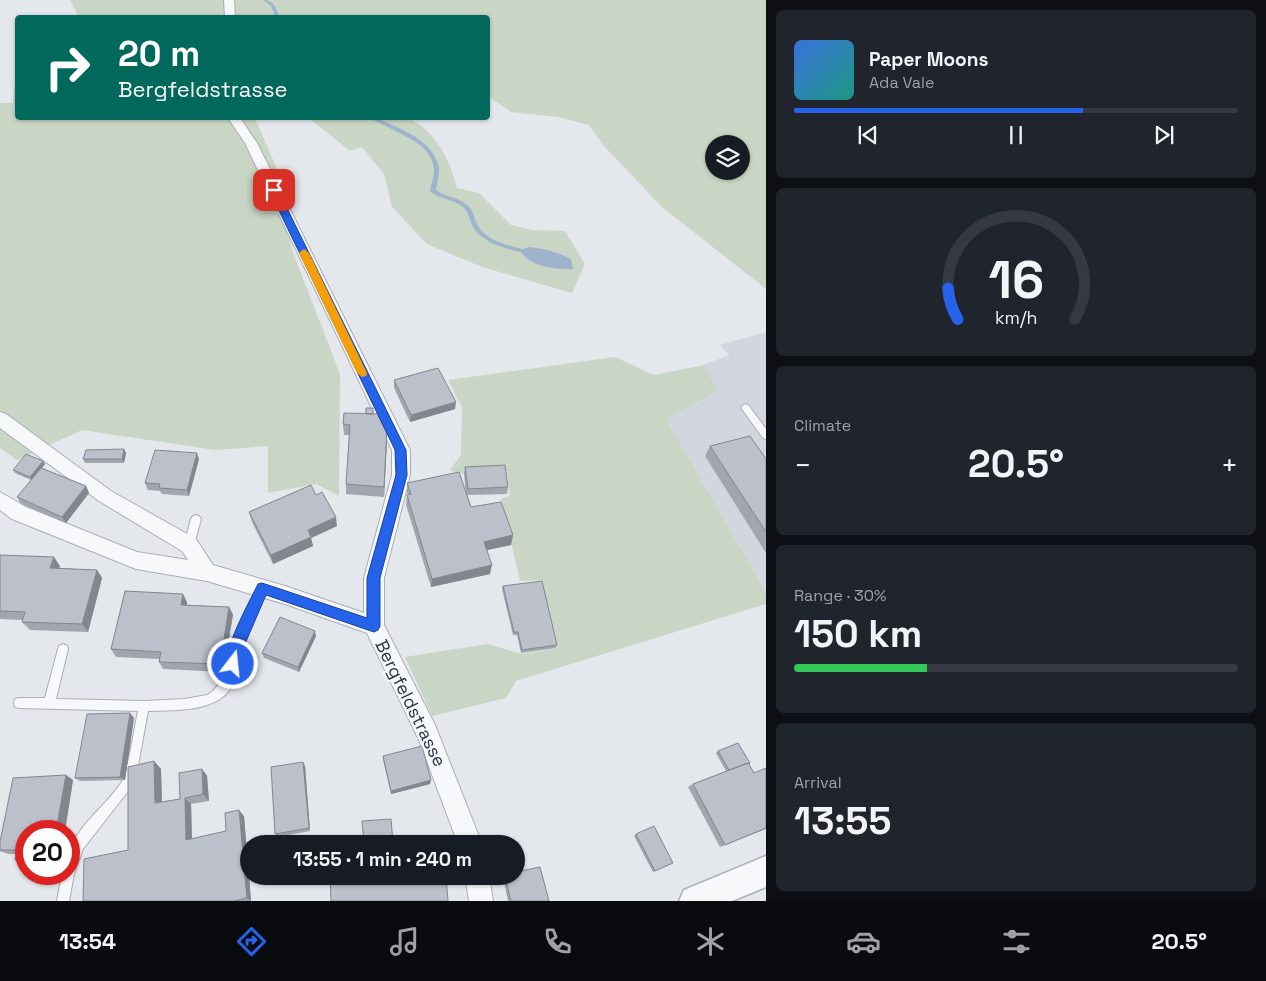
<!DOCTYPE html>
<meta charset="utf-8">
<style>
body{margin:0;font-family:"Space Grotesk",sans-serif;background:#20242c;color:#f1f3f6;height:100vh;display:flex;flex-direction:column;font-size:19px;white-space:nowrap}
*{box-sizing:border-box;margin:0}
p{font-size:16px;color:#9ea1a6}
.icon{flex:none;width:28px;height:28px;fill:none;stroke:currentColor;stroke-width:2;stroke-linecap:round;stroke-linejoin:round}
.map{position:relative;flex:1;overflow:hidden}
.drawer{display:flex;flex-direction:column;gap:10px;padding:10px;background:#0d0f14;width:500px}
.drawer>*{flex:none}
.top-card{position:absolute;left:15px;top:15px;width:475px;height:105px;border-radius:5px;box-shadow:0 1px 4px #0004;background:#00695c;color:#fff;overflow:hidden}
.buttons{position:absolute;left:705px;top:135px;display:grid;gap:10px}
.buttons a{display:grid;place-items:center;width:45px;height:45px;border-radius:50%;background:#171b24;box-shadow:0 1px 4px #0004;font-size:25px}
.speed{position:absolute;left:15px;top:820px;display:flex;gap:10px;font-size:25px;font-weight:700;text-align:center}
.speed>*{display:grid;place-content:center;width:65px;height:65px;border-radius:50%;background:#171b24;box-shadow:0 1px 4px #0004;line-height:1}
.speed .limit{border:8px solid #d22;background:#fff;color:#111}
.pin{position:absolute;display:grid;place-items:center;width:42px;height:42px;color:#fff;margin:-21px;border-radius:10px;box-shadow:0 2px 8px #0006}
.me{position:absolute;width:55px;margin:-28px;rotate:16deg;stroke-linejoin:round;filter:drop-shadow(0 0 4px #0008)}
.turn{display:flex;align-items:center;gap:18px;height:105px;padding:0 20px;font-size:22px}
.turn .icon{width:65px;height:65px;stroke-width:2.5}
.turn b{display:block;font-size:35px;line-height:42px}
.big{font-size:38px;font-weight:600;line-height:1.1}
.drawer .card{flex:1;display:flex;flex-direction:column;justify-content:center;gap:8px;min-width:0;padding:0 18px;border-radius:8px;background:#20242c}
.drawer .dial{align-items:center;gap:0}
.dial svg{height:130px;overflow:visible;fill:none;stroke:#363941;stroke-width:7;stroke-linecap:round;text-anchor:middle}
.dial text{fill:#f1f3f6;stroke:none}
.song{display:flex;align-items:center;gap:15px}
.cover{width:60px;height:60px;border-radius:8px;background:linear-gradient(135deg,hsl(220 70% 55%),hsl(170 70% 35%))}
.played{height:5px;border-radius:2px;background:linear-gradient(90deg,#2563eb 65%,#363941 65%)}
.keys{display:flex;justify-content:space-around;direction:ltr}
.heat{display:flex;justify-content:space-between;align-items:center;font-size:28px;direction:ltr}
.charge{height:8px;border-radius:4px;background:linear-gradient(90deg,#34c759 30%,#363941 0)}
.trip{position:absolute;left:240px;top:835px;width:285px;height:50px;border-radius:25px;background:#171b24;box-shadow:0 1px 4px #0004;font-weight:600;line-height:50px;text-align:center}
.menu{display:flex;height:80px;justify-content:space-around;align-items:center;background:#090b0e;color:#9ea1a6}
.menu .icon{width:35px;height:35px}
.menu .selected{color:#2563eb}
.menu b{font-size:22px;color:#f1f3f6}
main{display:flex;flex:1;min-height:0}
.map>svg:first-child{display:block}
.built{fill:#d2d6de}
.green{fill:#c9d6c5;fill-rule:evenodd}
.water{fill:#9fb4cc}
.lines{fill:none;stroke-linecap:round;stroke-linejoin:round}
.stream{fill:#9fb4cc;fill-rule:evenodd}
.service-casing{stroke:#a9aeb7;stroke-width:2}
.minor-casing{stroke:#a9aeb7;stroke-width:2}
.tertiary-casing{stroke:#a9aeb7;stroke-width:3}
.service{fill:#f7f8fa;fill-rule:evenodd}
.minor{fill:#f7f8fa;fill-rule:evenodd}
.tertiary{fill:#f7f8fa;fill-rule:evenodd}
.wall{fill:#a1a5ae}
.shaded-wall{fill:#83868d}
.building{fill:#bbc0ca;stroke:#83868d}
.route{fill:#2563eb;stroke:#184099}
.slow{fill:#f59e0b}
.labels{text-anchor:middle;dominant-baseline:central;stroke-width:5;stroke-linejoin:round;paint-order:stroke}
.street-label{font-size:18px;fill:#2b3445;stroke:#f4f6f9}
</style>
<main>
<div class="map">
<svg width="766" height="901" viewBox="0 0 766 901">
<rect width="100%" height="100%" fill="#e4e7ec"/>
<!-- built -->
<path class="built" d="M 766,332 L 766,592 L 666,419 L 718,391 L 704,365 L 729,355 L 720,345 Z"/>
<!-- green -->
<path class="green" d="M 70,0 L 766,0 L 766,289 L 662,207 L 604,146 L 589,125 L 558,117 L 511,112 L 488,96 L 488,18 L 79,18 ZM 714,144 L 741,144 L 741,171 L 714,171 Z
M 17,60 L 18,118 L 255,118 L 279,174 L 292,250 L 340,374 L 339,496 L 316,484 L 268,493 L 268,446 L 215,450 L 82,430 L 17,460 L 0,448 L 0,103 L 13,103 Z
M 309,118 L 409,118 C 436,132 450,160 457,188 L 479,193 L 511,225 L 532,230 L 565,231 L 585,264 L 572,293 L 482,267 L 427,244 L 392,207 L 384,174 L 362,147 L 350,151 Z
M 615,357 L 654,375 L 704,365 L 718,391 L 666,419 L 766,592 L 766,604 L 516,681 L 506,698 L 432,716 L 405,657 L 487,644 L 522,654 L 558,648 L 541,580 L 520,581 L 501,499 L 510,495 L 507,471 L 457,474 L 450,470 L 461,455 L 462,407 L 448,380 Z"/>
<!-- water -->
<path class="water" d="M 530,247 C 545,249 558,252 571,259 L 573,269 C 557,270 528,267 520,250 Z"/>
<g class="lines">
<!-- stream -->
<path class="stream" d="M 263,0 C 274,0 276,8 280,18 L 276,18 L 271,6 Z
M 371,118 C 377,117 382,121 388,123 C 408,132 431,142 438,164 C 441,172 437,182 436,190 C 445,197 458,197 467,205 C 474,211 474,219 478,226 C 488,243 513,246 530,251 L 530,253 L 528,254 C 509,249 484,245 473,227 C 469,219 469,212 462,206 C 452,199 439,199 430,191 C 431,183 435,175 434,168 C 431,140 389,131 371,118 Z"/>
<defs>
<path id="service" d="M 745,404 L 748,405 L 766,429 L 766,439 L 763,438 L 742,409 L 741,407 Z
M 196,515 L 199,516 L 201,519 L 194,545 L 192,548 L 189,549 L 186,548 L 184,545 L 191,519 L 193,516 Z
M 262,584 L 265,585 L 267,588 C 259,607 247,628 242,648 C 239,659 238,671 234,682 C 222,713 175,710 148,711 L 137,771 L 129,790 L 83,849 L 74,874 L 69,901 L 57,901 L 62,874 L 69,874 C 69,868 68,860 69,854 C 75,827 106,806 121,783 C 129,769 134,729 138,711 L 19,708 L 15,707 L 14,703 L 15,699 L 19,698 L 45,698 L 58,649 L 59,646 L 63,644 L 67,646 L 68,649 L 56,699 L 144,701 L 185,699 L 207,695 L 213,691 L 224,678 L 232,646 L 259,585 Z"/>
<path id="minor" d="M 224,0 L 234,0 L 235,18 L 225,18 Z
M 228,118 L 240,118 L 257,143 L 410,450 L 410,475 L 384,578 L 384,625 L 435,725 L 482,844 L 458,844 L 419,740 L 367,633 L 285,604 L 207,581 L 136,569 L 12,519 L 0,510 L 0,492 L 26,507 L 137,552 L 188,560 L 182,551 L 99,501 L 0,428 L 0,412 L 6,414 L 111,491 L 196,539 L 213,565 L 285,586 L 364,613 L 364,578 L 392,475 L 392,450 L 245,143 Z
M 465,876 L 489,876 L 493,901 L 469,901 Z"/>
<path id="tertiary" d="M 766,856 L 766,887 L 732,901 L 679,901 L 684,890 Z"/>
</defs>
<!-- service casing -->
<use href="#service" class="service-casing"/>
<!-- minor casing -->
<use href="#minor" class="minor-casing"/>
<!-- tertiary casing -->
<use href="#tertiary" class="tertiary-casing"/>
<!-- service -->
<use href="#service" class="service"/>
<!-- minor -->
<use href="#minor" class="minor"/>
<!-- tertiary -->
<use href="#tertiary" class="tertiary"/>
</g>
<!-- wall -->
<path class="wall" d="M 394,380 L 455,409 L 410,422 L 394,388 Z
M 373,414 L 384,427 L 387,438 L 384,497 L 346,494 L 346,484 L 349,435 L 344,435 L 343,424 Z
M 710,446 L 766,459 L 766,553 L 705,456 Z
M 124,449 L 126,453 L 124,463 L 85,463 L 83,459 Z
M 199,459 L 189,496 L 162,494 L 160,491 L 148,490 L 145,483 Z
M 43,461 L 45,464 L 42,468 L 86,486 L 89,493 L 66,523 L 21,504 L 17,497 L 31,480 L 15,473 L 13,470 Z
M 465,467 L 508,487 L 507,494 L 467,495 L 471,507 L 513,535 L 511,545 L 487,550 L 490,574 L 431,587 L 406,505 L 407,495 L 408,495 L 407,492 L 407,483 L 466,494 L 464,474 Z
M 316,495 L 337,526 L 311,538 L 313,546 L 273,564 L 252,522 L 249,512 Z
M 0,555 L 60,566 L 59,568 L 97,570 L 102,578 L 88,632 L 30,630 L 22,622 L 23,620 L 0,619 Z
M 503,586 L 557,645 L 556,648 L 521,653 L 517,635 L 513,635 L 502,589 Z
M 187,602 L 187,605 L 229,607 L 233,615 L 223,672 L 163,669 L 159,662 L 159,659 L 116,657 L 111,649 Z
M 316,636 L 299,672 L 264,658 L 262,653 Z
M 134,718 L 125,780 L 80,781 L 75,778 Z
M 718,751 L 749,764 L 754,773 L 766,768 L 766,829 L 720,847 L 688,787 L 693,784 L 726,771 L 716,753 Z
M 383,756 L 430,784 L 391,794 L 383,760 Z
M 154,761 L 161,769 L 162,802 L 180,799 L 202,769 L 207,776 L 209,801 L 191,804 L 192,839 L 226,831 L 244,816 L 251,901 L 83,901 L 128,850 Z
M 303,762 L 305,766 L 310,831 L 277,837 L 275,834 Z
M 66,775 L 73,780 L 65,831 L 26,831 L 26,864 L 24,864 L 15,860 L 17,854 L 8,854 L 0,851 L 0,842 Z
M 636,834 L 673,863 L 653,872 L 634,836 Z
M 503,876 L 516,876 L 549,901 L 508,901 L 503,877 Z"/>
<!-- shaded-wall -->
<path class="shaded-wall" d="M 456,402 L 455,409 L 410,422 L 411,415 Z
M 387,427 L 387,438 L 384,497 L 384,487 Z
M 124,449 L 126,453 L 124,463 L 122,459 Z
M 197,453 L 199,459 L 189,496 L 187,490 Z
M 43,461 L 45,464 L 32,480 L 30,477 Z
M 86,486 L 89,493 L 66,523 L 62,517 Z
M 336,517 L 337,526 L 311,538 L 313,546 L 273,564 L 271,555 L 308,530 Z
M 513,535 L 511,545 L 482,551 L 484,542 Z
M 54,557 L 60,566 L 57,576 L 50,568 Z
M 492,565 L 490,574 L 431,587 L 432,579 Z
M 97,570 L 102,578 L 88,632 L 82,624 Z
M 183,594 L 187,602 L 185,613 L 181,605 Z
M 229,607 L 233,615 L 223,672 L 220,664 Z
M 315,631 L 316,636 L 299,672 L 298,667 Z
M 130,713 L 134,718 L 125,780 L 120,777 Z
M 154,761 L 161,769 L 162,810 L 155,803 Z
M 303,762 L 305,766 L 310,831 L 309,828 Z
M 202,769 L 207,776 L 209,801 L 203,794 Z
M 66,775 L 73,780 L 65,831 L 56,831 Z
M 431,780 L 430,784 L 391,794 L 391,791 Z
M 185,798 L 191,804 L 192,845 L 186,840 Z
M 239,810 L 244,816 L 251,901 L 247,898 Z"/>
<!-- building -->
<path class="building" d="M 438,368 L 456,402 L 411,415 L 394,380 Z
M 366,408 L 373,408 L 373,414 L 366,414 Z
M 344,413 L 380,414 L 384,427 L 387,427 L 384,487 L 346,484 L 350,425 L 343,424 Z
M 750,436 L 766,459 L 766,532 L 710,446 Z
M 124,449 L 122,459 L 83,459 L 86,450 Z
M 155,450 L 197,453 L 187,490 L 159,488 L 160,484 L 145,483 Z
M 26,454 L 43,461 L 30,477 L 13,470 Z
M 505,465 L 508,487 L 468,489 L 465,467 Z
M 41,468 L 86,486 L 62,517 L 17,497 Z
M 459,472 L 471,507 L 501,502 L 513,535 L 484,542 L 492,565 L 432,579 L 407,495 L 411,494 L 407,483 Z
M 311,485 L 316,495 L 322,492 L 336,517 L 308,530 L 311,537 L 271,555 L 249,512 Z
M 0,555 L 54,557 L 50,568 L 97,570 L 82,624 L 22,622 L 25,612 L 0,611 Z
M 542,581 L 557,645 L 522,650 L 518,632 L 514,632 L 503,586 Z
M 125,591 L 183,594 L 181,605 L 229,607 L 220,664 L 159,662 L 161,652 L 111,649 Z
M 280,617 L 315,631 L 298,667 L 262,653 Z
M 130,713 L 120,777 L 75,778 L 87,714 Z
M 738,743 L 750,763 L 749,764 L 748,763 L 729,770 L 718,751 Z
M 422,746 L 431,780 L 391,791 L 383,756 Z
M 154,761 L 155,803 L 180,799 L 179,773 L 202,769 L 203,794 L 185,798 L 186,840 L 226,831 L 225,813 L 239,810 L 247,898 L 234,901 L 83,901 L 84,859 L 128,850 L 128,767 Z
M 303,762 L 309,828 L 275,834 L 271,767 Z
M 748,763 L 754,773 L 766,768 L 766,828 L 725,845 L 693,784 Z
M 66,775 L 56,831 L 26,831 L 26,859 L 15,860 L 17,850 L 0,850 L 0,842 L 13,778 Z
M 391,819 L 393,843 L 442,839 L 442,844 L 360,844 L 364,843 L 362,821 Z
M 654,826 L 673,863 L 655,871 L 636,834 Z
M 540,867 L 549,901 L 511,901 L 505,876 L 516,876 L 516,872 Z
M 330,876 L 446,876 L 448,901 L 331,901 Z"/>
<!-- route -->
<path class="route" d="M 274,187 L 278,190 L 406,450 L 407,475 L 380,578 L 380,626 L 378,630 L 374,632 L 266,595 L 244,646 L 238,668 L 233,670 L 228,668 C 221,652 250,601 258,584 L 262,583 L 367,618 L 367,578 L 396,475 L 395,450 L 269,190 Z"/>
<!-- slow -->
<path class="slow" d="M 304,249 L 309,253 L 367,373 L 366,376 L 362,377 L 357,373 L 299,253 Z"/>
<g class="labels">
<!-- street labels -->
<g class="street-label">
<text transform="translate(411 703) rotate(64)">Bergfeldstrasse</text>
</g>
</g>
</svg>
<div class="buttons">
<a><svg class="icon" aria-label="layers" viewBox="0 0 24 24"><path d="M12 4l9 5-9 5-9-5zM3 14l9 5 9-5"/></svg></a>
</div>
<div class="speed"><div class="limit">20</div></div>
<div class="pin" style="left:274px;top:190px;background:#d93025"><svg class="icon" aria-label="arrive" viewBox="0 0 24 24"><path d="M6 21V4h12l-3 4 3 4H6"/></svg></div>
<svg class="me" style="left:233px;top:664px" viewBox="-20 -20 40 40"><circle r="17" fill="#2563eb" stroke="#fff" stroke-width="3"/><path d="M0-11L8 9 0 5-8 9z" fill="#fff"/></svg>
<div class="trip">13:55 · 1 min · 240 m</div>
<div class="top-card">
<div class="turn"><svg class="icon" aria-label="right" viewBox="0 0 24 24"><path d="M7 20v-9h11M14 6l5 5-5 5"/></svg><div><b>20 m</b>Bergfeldstrasse</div></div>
</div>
</div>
<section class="drawer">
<div class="card">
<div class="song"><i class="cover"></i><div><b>Paper Moons</b><p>Ada Vale</p></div></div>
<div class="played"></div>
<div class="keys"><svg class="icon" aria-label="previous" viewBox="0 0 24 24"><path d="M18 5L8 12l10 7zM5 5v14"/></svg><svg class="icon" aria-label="pause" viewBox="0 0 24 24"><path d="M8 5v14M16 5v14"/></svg><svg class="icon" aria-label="next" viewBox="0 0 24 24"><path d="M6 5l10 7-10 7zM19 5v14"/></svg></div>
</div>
<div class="card dial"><svg viewBox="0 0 100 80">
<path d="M14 69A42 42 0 1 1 86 69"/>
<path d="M14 69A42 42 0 0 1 8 50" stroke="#2563eb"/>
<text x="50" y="56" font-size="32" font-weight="700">16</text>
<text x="50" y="72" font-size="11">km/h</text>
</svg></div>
<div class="card"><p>Climate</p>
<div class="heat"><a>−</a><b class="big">20.5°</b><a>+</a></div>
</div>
<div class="card"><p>Range · 30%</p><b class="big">150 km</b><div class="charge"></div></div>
<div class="card"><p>Arrival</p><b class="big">13:55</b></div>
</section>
</main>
<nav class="menu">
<b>13:54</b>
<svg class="icon selected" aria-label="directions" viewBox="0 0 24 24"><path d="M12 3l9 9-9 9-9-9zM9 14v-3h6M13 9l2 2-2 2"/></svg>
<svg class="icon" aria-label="music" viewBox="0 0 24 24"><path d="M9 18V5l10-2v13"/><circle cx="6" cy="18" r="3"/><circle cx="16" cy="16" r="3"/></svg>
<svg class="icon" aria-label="phone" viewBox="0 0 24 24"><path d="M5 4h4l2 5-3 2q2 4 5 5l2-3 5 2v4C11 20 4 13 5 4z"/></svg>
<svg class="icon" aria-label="climate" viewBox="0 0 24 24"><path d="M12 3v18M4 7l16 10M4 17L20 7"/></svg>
<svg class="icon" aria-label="car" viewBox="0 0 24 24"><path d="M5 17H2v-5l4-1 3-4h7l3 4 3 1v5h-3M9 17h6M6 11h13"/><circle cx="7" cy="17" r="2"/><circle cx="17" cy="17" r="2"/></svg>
<svg class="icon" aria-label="filters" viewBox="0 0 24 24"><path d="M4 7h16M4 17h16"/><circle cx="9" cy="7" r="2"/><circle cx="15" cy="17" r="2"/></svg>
<b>20.5°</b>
</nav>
